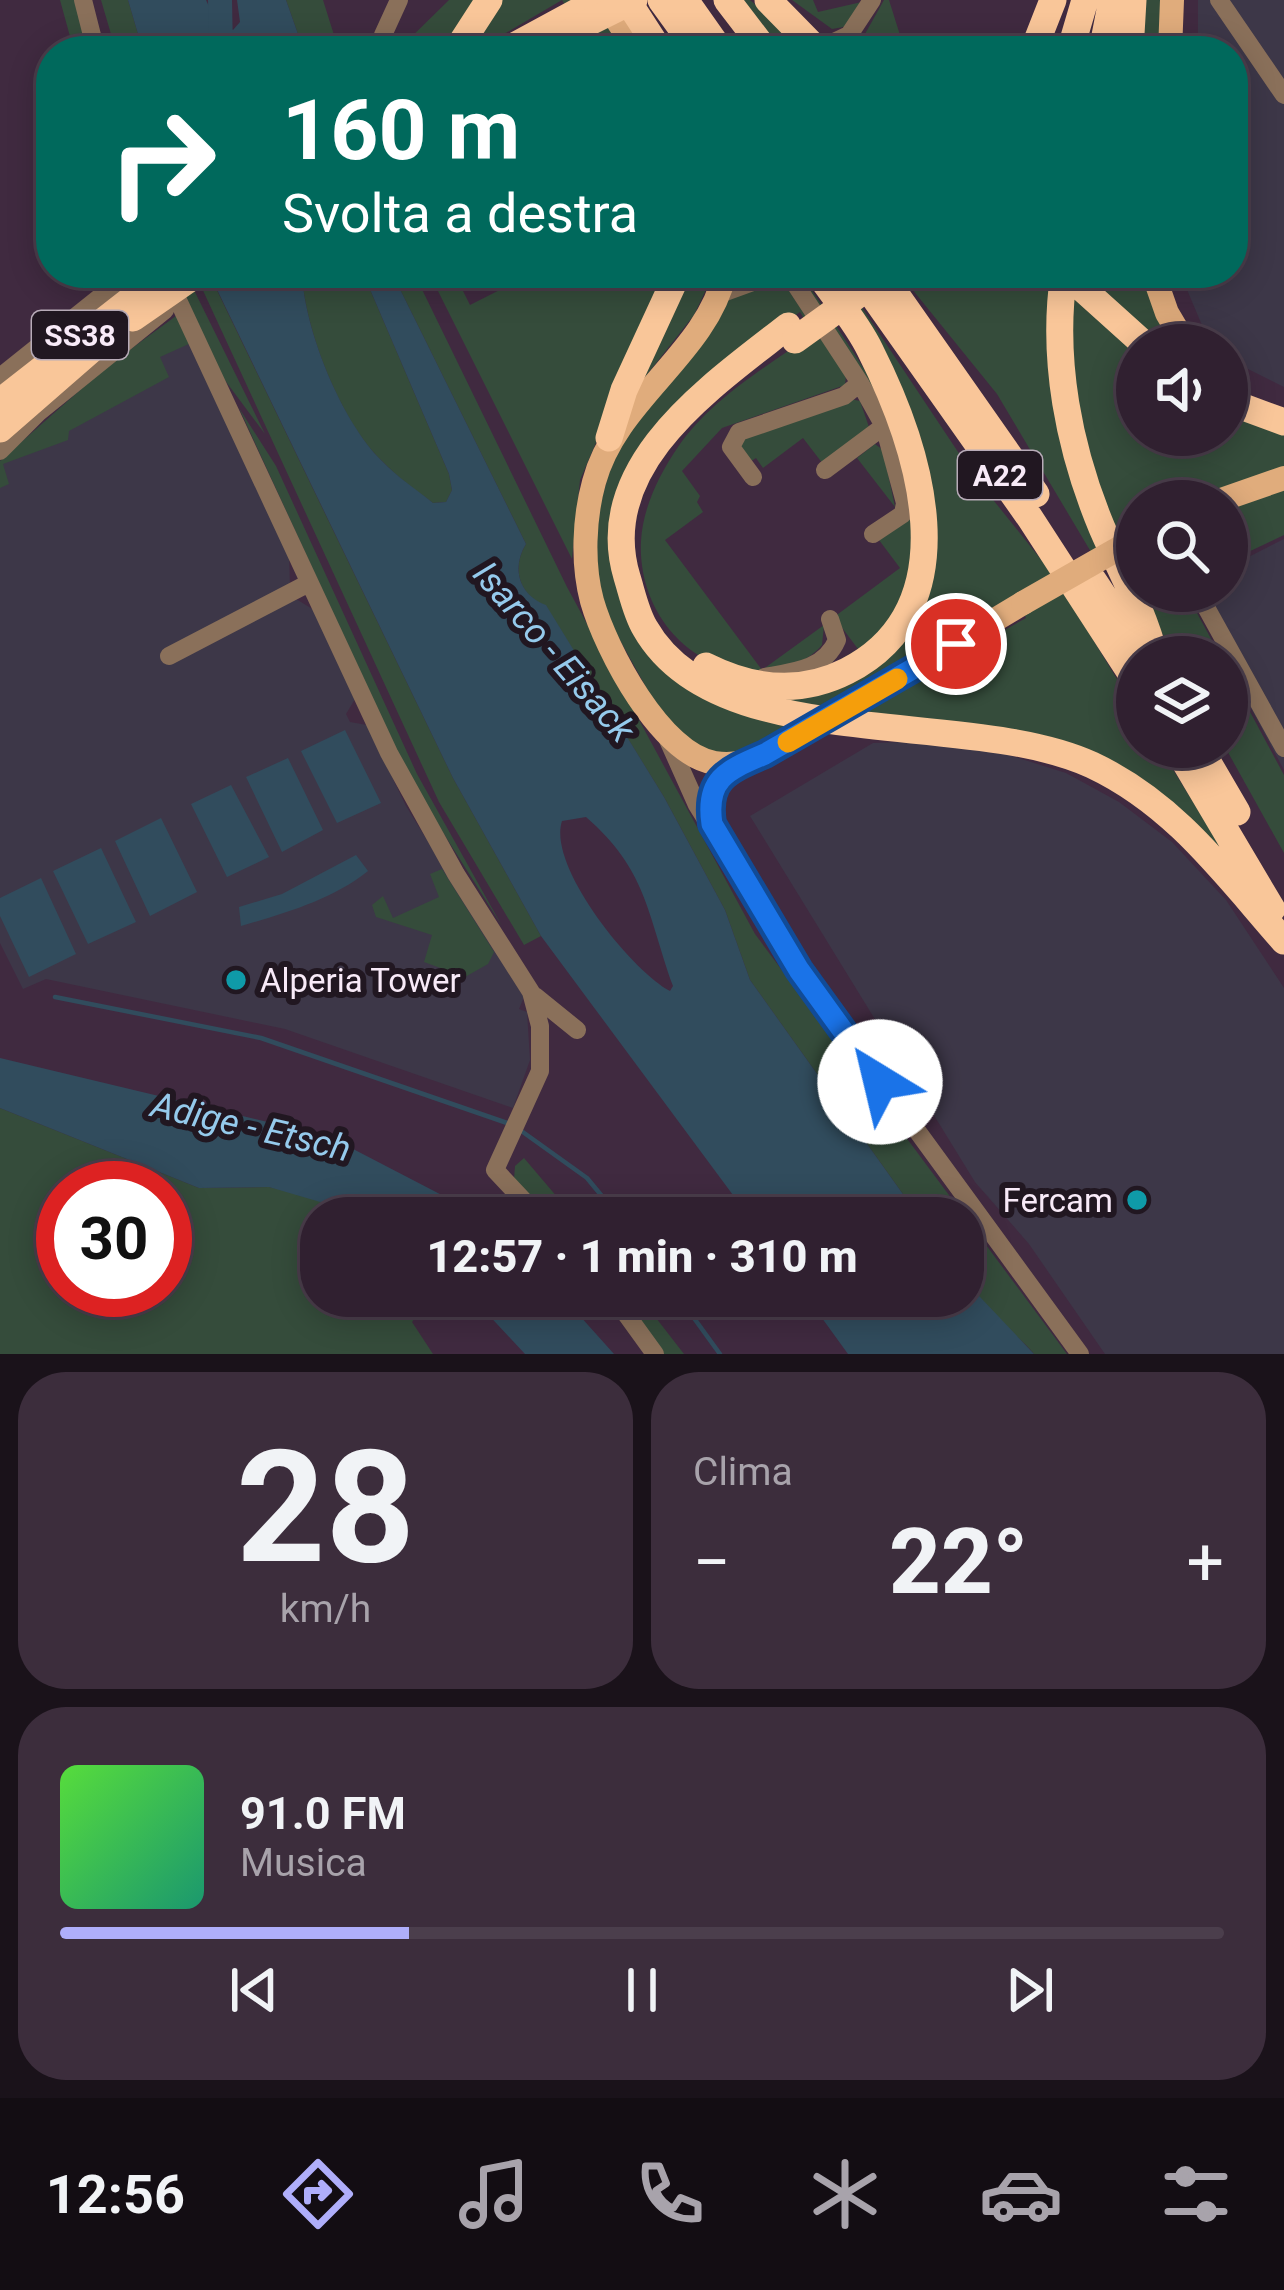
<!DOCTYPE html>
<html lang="it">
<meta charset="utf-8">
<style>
body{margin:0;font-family:Roboto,sans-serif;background:#3c2d3c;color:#f1f3f6;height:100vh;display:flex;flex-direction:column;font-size:45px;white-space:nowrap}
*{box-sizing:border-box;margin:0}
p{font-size:39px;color:#a8a3ab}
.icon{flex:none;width:66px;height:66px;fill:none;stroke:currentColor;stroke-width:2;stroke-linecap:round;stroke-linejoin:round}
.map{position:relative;height:1354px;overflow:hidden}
.drawer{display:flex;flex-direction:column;gap:18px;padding:18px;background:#1a121a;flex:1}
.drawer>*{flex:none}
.top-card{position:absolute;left:36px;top:36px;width:1212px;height:252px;border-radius:48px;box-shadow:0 6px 30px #0003,0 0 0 3px #4b3e4c;background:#00695c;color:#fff;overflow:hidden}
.fabs{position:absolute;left:1116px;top:324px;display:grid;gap:24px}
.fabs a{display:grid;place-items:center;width:132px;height:132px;border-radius:50%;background:#302030;box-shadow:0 6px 30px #0003,0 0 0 3px #4b3e4c;font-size:60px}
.speed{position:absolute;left:36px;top:1161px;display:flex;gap:24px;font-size:60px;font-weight:700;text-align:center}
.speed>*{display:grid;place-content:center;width:156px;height:156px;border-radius:50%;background:#302030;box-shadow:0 6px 30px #0003,0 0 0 3px #4b3e4c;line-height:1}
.speed .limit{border:18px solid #d22;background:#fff;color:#111}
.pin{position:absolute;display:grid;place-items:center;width:102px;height:102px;color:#fff;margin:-51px;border:6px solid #fff;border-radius:50%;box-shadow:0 3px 12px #0007}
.me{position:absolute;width:132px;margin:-66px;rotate:324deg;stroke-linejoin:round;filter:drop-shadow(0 0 9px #0008)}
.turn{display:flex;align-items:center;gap:42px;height:252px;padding:0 48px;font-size:54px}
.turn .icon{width:156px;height:156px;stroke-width:2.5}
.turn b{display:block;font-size:84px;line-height:102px}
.big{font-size:90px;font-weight:800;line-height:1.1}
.drawer .widget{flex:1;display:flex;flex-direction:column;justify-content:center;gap:18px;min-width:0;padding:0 42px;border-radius:48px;background:#3c2d3c}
.drawer .dial{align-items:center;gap:0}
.dial b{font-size:156px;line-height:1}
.song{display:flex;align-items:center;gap:36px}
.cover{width:144px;height:144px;border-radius:18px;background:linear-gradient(135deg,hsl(110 70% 55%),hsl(160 70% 35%))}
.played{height:12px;border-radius:6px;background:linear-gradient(90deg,#afaefa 30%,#4b3e4c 30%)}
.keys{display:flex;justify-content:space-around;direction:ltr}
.heat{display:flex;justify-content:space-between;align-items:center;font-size:66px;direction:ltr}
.drawer .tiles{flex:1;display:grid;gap:18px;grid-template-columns:1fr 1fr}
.widget:last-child{grid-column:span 2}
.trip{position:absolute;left:300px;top:1197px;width:684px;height:120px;border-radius:48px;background:#302030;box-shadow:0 6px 30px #0003,0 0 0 3px #4b3e4c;font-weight:800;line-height:120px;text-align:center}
.menu{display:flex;height:192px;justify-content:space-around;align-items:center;background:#130d13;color:#a8a3ab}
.menu .icon{width:84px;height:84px}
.menu .selected{color:#afaefa}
.menu b{font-size:54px;color:#f1f3f6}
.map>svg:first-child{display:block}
.industrial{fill:#3d3748}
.green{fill:#354c3b;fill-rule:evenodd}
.water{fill:#314c5d;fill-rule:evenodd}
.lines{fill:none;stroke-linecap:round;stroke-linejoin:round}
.stream{stroke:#314c5d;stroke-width:4.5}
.river{stroke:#314c5d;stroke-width:24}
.minor{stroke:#8a705a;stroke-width:18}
.major{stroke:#e0ac7c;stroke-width:24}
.highway{stroke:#f9c699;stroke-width:27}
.major-bridge{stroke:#e0ac7c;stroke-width:24}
.highway-bridge{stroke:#f9c699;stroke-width:27}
.route-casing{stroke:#114b97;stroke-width:30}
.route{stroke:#1a73e8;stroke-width:21}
.slow{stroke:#f59e0b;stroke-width:21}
.culture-dot{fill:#0f9aa8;stroke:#211721;stroke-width:4.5}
.labels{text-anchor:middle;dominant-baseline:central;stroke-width:12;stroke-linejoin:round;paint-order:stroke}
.shield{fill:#211721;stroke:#b8abb8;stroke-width:3}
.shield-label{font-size:30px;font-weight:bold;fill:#f8eaf8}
.poi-label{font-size:33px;fill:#f8eaf8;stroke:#211721;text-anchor:start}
.water-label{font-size:36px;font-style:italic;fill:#95caec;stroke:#211721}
</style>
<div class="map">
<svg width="1284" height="1354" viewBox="0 0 1284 1354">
<rect width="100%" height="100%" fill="#402a40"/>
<!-- industrial -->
<path class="industrial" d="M 1198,0 L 1284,0 L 1284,387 L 1234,362 L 1227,345 L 1218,345 L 1204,330 L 1180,273 L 1233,273 L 1233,51 L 1198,51 Z
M 176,316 L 289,555 L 290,586 L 296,599 L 314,610 L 355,699 L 346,714 L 350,722 L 367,725 L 406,806 L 524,997 L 519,1009 L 527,1012 L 530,1060 L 513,1108 L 285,1029 L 46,979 L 23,989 L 0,943 L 0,461 L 105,368 Z
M 1284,539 L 1284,770 L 1188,591 L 1227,591 L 1227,568 Z
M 961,740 L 1066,773 L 1119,802 L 1172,842 L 1226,900 L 1284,988 L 1284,1354 L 1105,1354 L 1029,1244 L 975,1182 L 750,816 L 873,743 Z"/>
<!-- green -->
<path class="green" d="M 60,0 L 77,0 L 91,51 L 74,51 Z
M 101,0 L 128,0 L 143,51 L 116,51 Z
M 286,0 L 323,0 L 339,51 L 304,51 Z
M 449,0 L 482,0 L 444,51 L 397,51 Z
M 494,0 L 593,0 L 612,34 L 605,51 L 555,51 L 582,36 L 562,0 L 475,51 L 462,51 Z
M 736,0 L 750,0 L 808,51 L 776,51 Z
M 792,0 L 813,0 L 818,12 L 866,1 L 849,26 L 832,29 Z
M 884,0 L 889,0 L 905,51 L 856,50 Z
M 1138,0 L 1165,0 L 1163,51 L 1135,51 Z
M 302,273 L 363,273 L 449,474 L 452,490 L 446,502 L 433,503 C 416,490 397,477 382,461 C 341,422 304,328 302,273 Z
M 392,273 L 414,273 L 567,587 L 755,934 L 1067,1354 L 1034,1354 C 1016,1330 969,1305 963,1276 C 959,1259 963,1236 963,1218 L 920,1218 L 750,980 L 725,910 L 664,797 L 546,606 C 519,595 511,568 526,544 Z
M 429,273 L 454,273 L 470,305 L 533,273 L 669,273 L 580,480 L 572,559 Z
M 683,273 L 714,273 L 694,315 L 642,381 Z
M 794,273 L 800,273 C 829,316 861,360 885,406 C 940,510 936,641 807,679 L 858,649 L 834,617 L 900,568 L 879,540 C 888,533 903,526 908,516 C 929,472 822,311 794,273 Z
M 826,273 L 839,273 L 974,476 L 1055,577 L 1137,712 L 1137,747 L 1159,747 L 1237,873 L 1096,760 L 818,714 L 707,679 L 793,693 L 899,636 L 929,499 ZM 1018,599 L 1026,618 L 865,708 Z
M 899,273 L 1056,273 L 1102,546 L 1091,552 L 997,394 Z
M 1076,273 L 1148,273 L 1178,345 L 1154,345 Z
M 211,278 L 453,778 L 541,936 L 524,945 L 439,802 L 200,284 Z
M 771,282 L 783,282 L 846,376 L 845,385 L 722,428 L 682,471 L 700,496 L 697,502 L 703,512 L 665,540 L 762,670 L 824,625 L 822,645 C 807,662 794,664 773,668 C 698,683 637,616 641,541 C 643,507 659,475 678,447 C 711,399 766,367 813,334 L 800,312 L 724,367 L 619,513 L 646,641 L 807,722 L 758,751 L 731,756 L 695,746 L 662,716 L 605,613 L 594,565 L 599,509 L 616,446 L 717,304 Z
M 193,288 L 265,434 L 221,375 L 182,294 Z
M 1070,288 L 1137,345 L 1137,435 L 1227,435 L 1227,400 L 1284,421 L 1284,470 L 1194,501 L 1137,501 L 1137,586 L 1077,439 Z
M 176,316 L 191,343 L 160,357 L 169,377 L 69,431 L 68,440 L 3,464 L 9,484 L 0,488 L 0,461 L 105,368 Z
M 850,399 L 860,401 L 869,427 L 823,464 L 803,438 L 763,468 L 756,458 L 748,463 L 740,449 L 744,437 Z
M 239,408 L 276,466 L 417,774 L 502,926 L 408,777 Z
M 875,444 L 883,450 L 895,507 L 857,458 Z
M 1284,485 L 1284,535 L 1227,562 L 1227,505 Z
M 1139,591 L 1185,591 L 1221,657 L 1175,657 Z
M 1227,669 L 1284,775 L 1284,853 L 1225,747 Z
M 442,869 L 494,952 L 488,964 L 465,977 L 424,962 L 432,935 L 376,917 L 372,905 L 383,896 L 393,918 L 439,897 L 430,874 Z
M 0,1108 L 199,1188 L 269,1187 L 331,1201 L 321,1218 L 321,1296 L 419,1296 L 427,1302 L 412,1322 L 433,1354 L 0,1354 ZM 63,1188 L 165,1188 L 165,1290 L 63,1290 Z
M 524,1158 L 575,1218 L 550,1218 L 514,1179 L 515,1166 Z
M 622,1296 L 639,1296 L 684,1354 L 663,1354 Z"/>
<!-- water -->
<path class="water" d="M 128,0 L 206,0 L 212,13 L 233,30 L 240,22 L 237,0 L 286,0 L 304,51 L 143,51 Z
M 209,273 L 302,273 C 304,328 341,421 382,461 C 397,477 416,489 433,503 L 446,502 L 452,490 L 449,474 L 363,273 L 392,273 L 526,544 C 511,568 519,595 546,605 L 664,797 L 725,910 L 750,980 L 920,1218 L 750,1218 L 541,936 L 453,778 ZM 586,817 C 647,870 647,913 673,986 L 670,991 C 631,970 547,866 562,821 Z
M 345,730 L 381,803 L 337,823 L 301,751 Z
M 288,758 L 323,830 L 282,852 L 246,777 Z
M 231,785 L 269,857 L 227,877 L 191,804 Z
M 161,818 L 197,892 L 150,916 L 115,841 Z
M 101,848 L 136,922 L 88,944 L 53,871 Z
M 356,855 L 368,871 C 332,900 285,913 241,926 L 239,907 L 282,894 Z
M 41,878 L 76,954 L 29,977 L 0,916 L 0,898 Z
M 0,1058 L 330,1137 L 486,1218 L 375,1218 L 269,1187 L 199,1188 L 0,1108 Z
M 963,1279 L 1034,1354 L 848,1354 L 806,1296 L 963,1296 Z
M 471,1296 L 562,1296 L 614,1354 L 525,1354 Z"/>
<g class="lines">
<!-- stream -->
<path class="stream" d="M 55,997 L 261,1038 L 510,1124
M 520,1130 L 587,1178 L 620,1218
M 678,1296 L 720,1354"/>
<!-- river -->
<path class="river" d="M 220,0 L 221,51"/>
<!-- minor -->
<path class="minor" d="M 83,0 L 96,51
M 1219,0 L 1284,95
M 830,44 L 849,35 L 872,0
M 386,51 L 383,35 L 399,0
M 170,283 L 389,753 L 456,874 L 531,992 L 540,1026 L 540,1071 L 495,1170 L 540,1218
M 717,295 L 778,273
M 0,377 L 130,273
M 860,383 L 884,426 L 905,503 L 903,514 L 873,534
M 0,451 L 39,412 L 165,310
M 825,470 L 884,426
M 753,477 L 731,447 L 739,432 L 844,396 L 860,383 L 788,273
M 1197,591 L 1284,748
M 169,656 L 309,583
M 764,677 C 793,672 824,670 837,640 L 830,619
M 668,740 L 697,805 L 799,969 L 1080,1354
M 711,820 L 712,790 L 731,765
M 535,996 L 577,1030
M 613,1296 L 655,1354"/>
<!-- major -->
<path class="major" d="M 604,0 L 637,51
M 1170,51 L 1172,0
M 725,273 C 706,355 616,399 594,482 C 584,518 582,564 592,601 C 606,650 661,755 715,763 C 750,769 779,747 808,730
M 1153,273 L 1167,313 L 1186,345
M 1218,501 L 1284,478
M 860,701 L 1023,603"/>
<!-- highway -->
<path class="highway" d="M 627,0 L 660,51
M 661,0 L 698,51
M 685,0 L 721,51
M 727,0 L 766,51
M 768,0 L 818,51
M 456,51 L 489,0
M 505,51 L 599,0
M 1033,51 L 1053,0
M 1070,51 L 1085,0
M 1102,51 L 1112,0
M 1130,51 L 1133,0
M 857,273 L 1030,518 L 1137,683
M 881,273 L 1036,494
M 1064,273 C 1051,359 1069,449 1102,528 C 1121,572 1143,610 1155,657
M 1065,273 L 1145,345
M 788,326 C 713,385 593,465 627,577 C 632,593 636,613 645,628 C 718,757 966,707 1092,765 C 1175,804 1225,874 1284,941
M 1227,401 L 1284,422
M 0,402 L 165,273
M 0,429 L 101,341
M 609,438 L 624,390 L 678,273
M 1093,580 L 1144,657
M 706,666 C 752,689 800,695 847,671 C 972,607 919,447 870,350 C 857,323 835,298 818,273
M 1176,747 L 1272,909
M 1199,747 L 1237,812"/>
<!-- major-bridge -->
<path class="major-bridge" d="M 1023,603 L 1137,538
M 808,730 L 860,701"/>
<!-- highway-bridge -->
<path class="highway-bridge" d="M 570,32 L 634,0
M 133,318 L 198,273
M 795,340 L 888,273"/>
</g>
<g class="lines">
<defs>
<path id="route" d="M 880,1082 L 799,970 L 712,824 C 705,778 728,770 765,754 L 956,644"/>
</defs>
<!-- route casing -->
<use href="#route" class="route-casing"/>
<!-- route -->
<use href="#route" class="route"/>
<!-- slow -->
<path class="slow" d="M 788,742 L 897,679"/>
</g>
<!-- markers -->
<g class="culture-dot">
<circle cx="236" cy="980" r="12"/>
<circle cx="1137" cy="1200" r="12"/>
</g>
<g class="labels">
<!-- shield labels -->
<g class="shield">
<rect x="32" y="311" width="96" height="48" rx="9"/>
<rect x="958" y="451" width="84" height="48" rx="9"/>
</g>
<g class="shield-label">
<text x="80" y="335">SS38</text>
<text x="1000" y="475">A22</text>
</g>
<!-- poi labels -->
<g class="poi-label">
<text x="260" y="980">Alperia Tower</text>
<text x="1113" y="1200" text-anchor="end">Fercam</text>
</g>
<!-- water labels -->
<g class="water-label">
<text transform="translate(554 652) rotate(49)">Isarco - Eisack</text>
<text transform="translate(251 1127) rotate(13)">Adige - Etsch</text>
</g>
</g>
</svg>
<div class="fabs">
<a><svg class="icon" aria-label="sound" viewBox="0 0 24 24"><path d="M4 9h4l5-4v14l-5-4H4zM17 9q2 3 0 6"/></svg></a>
<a><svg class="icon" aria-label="search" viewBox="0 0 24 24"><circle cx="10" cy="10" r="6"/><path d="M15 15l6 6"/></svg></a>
<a><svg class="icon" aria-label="layers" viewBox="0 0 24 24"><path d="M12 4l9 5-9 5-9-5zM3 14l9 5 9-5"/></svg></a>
</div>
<div class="speed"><div class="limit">30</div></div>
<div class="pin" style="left:956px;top:644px;background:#d93025"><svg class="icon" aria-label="arrive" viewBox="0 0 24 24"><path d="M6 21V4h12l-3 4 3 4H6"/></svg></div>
<svg class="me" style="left:880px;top:1082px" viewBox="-20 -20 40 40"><circle r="19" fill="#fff"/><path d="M0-13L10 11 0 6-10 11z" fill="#1a73e8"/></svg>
<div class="trip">12:57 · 1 min · 310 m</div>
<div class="top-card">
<div class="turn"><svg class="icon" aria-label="right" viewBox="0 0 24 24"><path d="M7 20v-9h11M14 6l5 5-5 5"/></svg><div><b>160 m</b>Svolta a destra</div></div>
</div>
</div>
<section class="drawer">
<div class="tiles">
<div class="widget dial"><b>28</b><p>km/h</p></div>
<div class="widget"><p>Clima</p>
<div class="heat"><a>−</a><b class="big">22°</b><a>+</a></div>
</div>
<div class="widget">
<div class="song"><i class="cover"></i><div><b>91.0 FM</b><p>Musica</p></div></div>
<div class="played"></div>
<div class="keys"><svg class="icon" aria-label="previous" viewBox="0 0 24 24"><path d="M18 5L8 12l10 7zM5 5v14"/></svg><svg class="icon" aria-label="pause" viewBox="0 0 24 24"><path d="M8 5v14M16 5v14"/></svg><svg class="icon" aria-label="next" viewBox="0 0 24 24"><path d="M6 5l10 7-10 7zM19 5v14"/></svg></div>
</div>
</div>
</section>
<nav class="menu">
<b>12:56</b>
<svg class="icon selected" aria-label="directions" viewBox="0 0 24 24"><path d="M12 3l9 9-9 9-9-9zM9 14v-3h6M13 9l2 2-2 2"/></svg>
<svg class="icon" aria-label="music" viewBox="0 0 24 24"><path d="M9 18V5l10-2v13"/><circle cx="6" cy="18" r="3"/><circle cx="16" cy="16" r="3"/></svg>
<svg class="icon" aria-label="phone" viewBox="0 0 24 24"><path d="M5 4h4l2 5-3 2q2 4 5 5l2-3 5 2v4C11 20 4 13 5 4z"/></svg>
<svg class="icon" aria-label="climate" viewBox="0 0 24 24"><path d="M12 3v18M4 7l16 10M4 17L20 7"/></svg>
<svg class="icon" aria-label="car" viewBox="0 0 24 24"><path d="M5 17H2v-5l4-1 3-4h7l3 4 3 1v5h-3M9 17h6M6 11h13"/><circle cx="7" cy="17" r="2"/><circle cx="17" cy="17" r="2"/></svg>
<svg class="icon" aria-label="filters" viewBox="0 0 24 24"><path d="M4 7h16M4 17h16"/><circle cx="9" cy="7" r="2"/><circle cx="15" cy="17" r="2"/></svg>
</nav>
